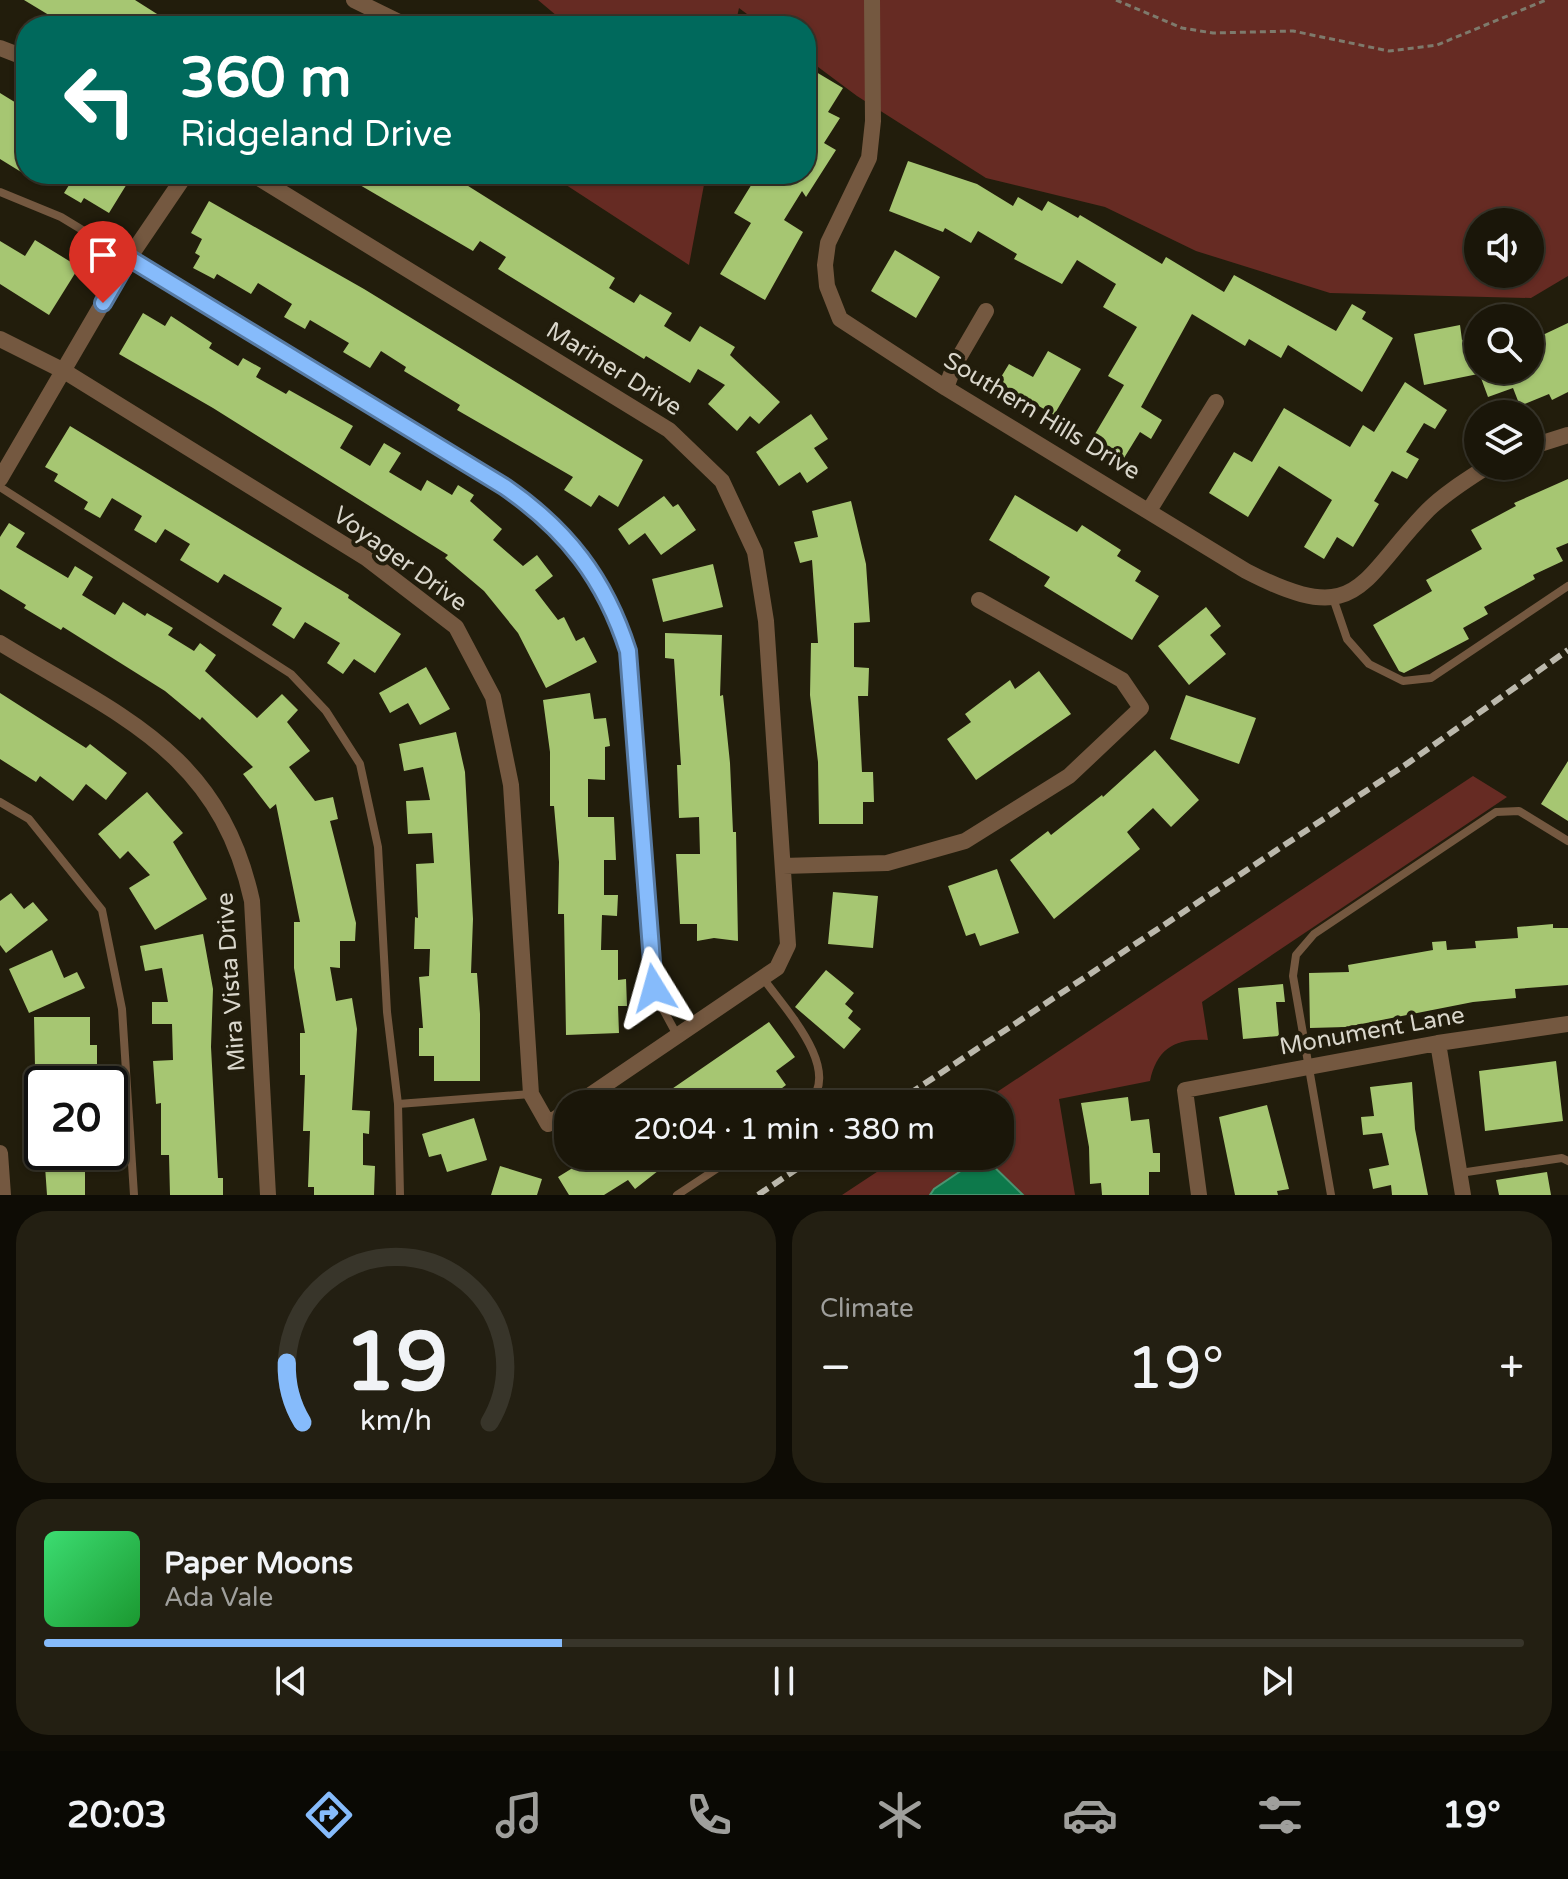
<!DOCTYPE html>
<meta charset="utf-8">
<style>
body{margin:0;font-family:"Varela Round",sans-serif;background:#231f12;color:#f1f3f6;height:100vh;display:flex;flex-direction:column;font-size:30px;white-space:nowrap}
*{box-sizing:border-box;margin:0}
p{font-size:26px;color:#9f9f9c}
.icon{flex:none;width:44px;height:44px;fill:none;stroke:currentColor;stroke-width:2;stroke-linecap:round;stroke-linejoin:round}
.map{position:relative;height:1195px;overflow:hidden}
.details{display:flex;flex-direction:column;gap:16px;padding:16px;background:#0e0c05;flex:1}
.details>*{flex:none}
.hud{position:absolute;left:16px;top:16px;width:800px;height:168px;border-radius:32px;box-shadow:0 2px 6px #0004,0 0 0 2px #38352a;background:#00695c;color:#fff;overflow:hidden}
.buttons{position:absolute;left:1464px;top:208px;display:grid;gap:16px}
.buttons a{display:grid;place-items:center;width:80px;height:80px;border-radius:50%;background:#1a1609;box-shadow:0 2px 6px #0004,0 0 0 2px #38352a;font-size:40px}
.speed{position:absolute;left:24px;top:1066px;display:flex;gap:16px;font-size:40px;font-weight:700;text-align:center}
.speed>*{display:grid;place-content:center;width:104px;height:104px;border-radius:50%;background:#1a1609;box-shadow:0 2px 6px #0004,0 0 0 2px #38352a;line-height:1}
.speed .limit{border:4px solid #111;border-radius:12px;background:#fff;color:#111}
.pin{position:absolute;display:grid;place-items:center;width:68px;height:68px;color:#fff;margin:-82px -34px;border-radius:50% 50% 50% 0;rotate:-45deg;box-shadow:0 0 8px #0007}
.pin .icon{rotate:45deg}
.me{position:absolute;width:88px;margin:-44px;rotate:352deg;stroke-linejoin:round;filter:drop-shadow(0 0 6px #0008)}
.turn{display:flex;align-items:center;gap:28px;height:168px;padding:0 32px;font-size:36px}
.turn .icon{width:104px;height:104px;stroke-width:2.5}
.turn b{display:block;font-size:56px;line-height:68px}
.big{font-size:60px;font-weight:600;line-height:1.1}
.details .card{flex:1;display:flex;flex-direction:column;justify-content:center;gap:12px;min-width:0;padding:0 28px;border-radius:32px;background:#231f12}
.details .dial{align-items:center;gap:0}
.dial svg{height:208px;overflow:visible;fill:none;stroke:#38352a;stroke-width:7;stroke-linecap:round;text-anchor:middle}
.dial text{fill:#f1f3f6;stroke:none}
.song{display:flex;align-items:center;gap:24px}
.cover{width:96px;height:96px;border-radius:12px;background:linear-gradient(135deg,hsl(140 70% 55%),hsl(130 70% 35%))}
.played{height:8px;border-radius:4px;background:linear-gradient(90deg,#86bbfb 35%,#38352a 35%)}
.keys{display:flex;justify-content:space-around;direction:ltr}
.heat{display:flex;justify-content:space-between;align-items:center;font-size:44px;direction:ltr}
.details .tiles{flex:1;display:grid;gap:16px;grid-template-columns:1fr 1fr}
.card:last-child{grid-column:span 2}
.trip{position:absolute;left:554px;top:1090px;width:460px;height:80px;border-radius:32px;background:#1a1609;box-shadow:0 2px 6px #0004,0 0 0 2px #38352a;font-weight:600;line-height:80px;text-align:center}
.tabs{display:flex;height:128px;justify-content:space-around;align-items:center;background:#0a0904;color:#9f9f9c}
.tabs .icon{width:56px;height:56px}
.tabs .selected{color:#86bbfb}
.tabs b{font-size:36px;color:#f1f3f6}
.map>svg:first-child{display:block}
.green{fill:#662b23;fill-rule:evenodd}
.water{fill:#0d794b;stroke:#4a9571;stroke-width:2}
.building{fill:#a6c672}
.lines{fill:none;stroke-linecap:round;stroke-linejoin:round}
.path{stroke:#7e7a6c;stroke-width:3;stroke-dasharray:6 4;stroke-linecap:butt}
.service{stroke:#745840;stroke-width:8}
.minor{stroke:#745840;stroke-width:16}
.rail{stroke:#bbb8ac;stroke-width:6;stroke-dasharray:12 6;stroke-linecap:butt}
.route-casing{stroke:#577aa3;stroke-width:20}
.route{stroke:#86bbfb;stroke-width:14}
.labels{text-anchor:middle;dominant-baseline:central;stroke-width:8;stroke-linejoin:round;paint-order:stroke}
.street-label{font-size:24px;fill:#d9d6cb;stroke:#221d0c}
</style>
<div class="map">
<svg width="1568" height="1195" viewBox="0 0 1568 1195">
<rect width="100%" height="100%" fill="#221d0c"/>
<!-- green -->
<path class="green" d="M 538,0 L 1568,0 L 1568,276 L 1531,298 L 1330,293 L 1196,251 L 1105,207 L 986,178 L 857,96 L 806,58 L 806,26 L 763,26 L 739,8 L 735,26 L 558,26 L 557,16 ZM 1478,222 L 1530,222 L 1530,274 L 1478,274 Z
M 560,174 L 706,174 L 689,265 L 560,181 Z
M 1473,776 L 1507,797 L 1202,1002 L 1208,1040 C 1176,1038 1157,1048 1150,1081 L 1059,1099 L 1075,1195 L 842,1195 L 901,1156 L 1000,1156 L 1000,1104 L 979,1104 Z"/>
<!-- water -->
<path class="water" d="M 983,1156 L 1023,1195 L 930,1195 L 934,1189 Z"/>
<!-- building -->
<path class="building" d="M 24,0 L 135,0 L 176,26 L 67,26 Z
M 806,66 L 843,88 L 828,112 L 840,118 L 824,143 L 836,150 L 806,197 L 802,191 L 784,220 L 803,232 L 765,300 L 720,274 L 751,223 L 734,213 L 758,174 L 806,174 Z
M 0,93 L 26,109 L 26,175 L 0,159 Z
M 908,161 L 977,184 L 1013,206 L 1018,197 L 1042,211 L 1048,201 L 1078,218 L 1080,215 L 1162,264 L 1166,257 L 1224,292 L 1234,275 L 1336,331 L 1352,304 L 1366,312 L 1362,319 L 1393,338 L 1362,392 L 1288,345 L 1281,358 L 1249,339 L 1245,346 L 1192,314 L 1141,407 L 1162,420 L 1151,439 L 1140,432 L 1124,458 L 1092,439 L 1124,385 L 1108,376 L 1137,327 L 1103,307 L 1116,284 L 1077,260 L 1062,284 L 1014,259 L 1017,254 L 978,231 L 971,243 L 945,228 L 943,232 L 889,211 Z
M 76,174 L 133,174 L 109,213 L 84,198 L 81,203 L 64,193 Z
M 341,174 L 449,174 L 615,278 L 609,288 L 634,303 L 640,294 L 672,313 L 664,326 L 690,342 L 700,326 L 735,347 L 730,355 L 780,402 L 759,424 L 750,416 L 737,431 L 708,404 L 725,385 L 698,369 L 690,383 L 646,356 L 644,359 L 498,269 L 506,257 L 480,241 L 473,251 Z
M 209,201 L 364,289 L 643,460 L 618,507 L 599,495 L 591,507 L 564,490 L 573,477 L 457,410 L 460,405 L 404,371 L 406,367 L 381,351 L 370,368 L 343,352 L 349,343 L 310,320 L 305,329 L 284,317 L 292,304 L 258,283 L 251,294 L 217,274 L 214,279 L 193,268 L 200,256 L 195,253 L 202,239 L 191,233 Z
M 35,240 L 79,267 L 49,315 L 0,284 L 0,241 L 25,256 Z
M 895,250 L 940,277 L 916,318 L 871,291 Z
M 143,313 L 165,326 L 171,316 L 212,343 L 209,348 L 238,366 L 243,358 L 261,368 L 256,377 L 286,394 L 289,390 L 353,426 L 340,448 L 370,466 L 384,443 L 401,453 L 389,472 L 421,491 L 427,480 L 452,495 L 458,485 L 474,495 L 470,501 L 502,529 L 493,540 L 523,566 L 537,555 L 553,576 L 535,590 L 558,620 L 564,617 L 576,641 L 584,637 L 597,662 L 546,688 L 518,633 L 484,591 L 445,558 L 448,555 L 213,408 L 119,354 Z
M 1568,323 L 1568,392 L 1552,400 L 1549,394 L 1520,406 L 1513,388 L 1488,397 L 1478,370 L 1530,370 L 1530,341 Z
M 1460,325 L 1462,340 L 1478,335 L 1478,374 L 1424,385 L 1414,334 Z
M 1048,351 L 1081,369 L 1054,415 L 998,382 L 1009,364 L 1033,377 Z
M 1405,382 L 1447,410 L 1435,429 L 1424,423 L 1406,452 L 1419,459 L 1407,479 L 1392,471 L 1374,501 L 1379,504 L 1353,547 L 1337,537 L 1324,559 L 1304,547 L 1332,500 L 1279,466 L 1248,517 L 1209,493 L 1234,452 L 1252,462 L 1284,408 L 1350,447 L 1363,425 L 1374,432 Z
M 811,414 L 828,439 L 814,448 L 828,468 L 807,483 L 800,472 L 779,486 L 756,452 Z
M 70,426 L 349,595 L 348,598 L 401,634 L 375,673 L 354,659 L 343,674 L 327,663 L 340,643 L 305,622 L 294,639 L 272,625 L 282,608 L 224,574 L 218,583 L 180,560 L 190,544 L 165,529 L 156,543 L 134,530 L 142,516 L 112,498 L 100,518 L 84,509 L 88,502 L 54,481 L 58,474 L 45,467 Z
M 1568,479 L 1568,543 L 1556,548 L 1563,561 L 1533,575 L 1535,579 L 1484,607 L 1488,614 L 1463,628 L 1469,639 L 1404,673 L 1399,671 L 1373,625 L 1432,591 L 1426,580 L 1482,549 L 1471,530 L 1516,506 L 1514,503 Z
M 1015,495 L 1077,532 L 1082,525 L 1121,550 L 1117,556 L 1141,571 L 1135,581 L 1159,596 L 1132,640 L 1044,586 L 1050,577 L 989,540 Z
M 664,496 L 673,507 L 678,504 L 696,530 L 661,555 L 645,533 L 629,545 L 618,529 Z
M 851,501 L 866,564 L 870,622 L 854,623 L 854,667 L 869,668 L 868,696 L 858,696 L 862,772 L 873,772 L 874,802 L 863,802 L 863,824 L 819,824 L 818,762 L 810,695 L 811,643 L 818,643 L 812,560 L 800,563 L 794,542 L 818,537 L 812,511 Z
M 9,523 L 25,533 L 16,547 L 68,578 L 75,566 L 93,577 L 82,595 L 115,615 L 123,602 L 145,616 L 147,613 L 173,628 L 168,635 L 194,651 L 200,643 L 216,655 L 205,671 L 257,718 L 282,694 L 298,710 L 287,722 L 310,751 L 289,767 L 315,801 L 333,797 L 338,819 L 330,821 L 356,923 L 355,941 L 340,941 L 340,968 L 330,967 L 336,1001 L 352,998 L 357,1029 L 352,1110 L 370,1111 L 369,1134 L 363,1133 L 363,1165 L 375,1166 L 374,1195 L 314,1195 L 314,1187 L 308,1187 L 310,1131 L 303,1131 L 305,1075 L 300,1075 L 300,1033 L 305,1033 L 294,968 L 294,922 L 300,922 L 276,804 L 270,809 L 243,774 L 253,767 L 202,717 L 200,720 L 165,691 L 63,627 L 61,630 L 24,608 L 26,605 L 0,589 L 0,537 Z
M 713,564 L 723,607 L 663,622 L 652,579 Z
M 1206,607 L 1221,626 L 1210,635 L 1226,654 L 1189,685 L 1158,646 Z
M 665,633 L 722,635 L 720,696 L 723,695 L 730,763 L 733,832 L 736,832 L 738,941 L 714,938 L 697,941 L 697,924 L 680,924 L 676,854 L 700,854 L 699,817 L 679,818 L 677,765 L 681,765 L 674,659 L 665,658 Z
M 426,667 L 450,709 L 420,725 L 408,703 L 390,713 L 379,693 Z
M 1039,671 L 1071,714 L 976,780 L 947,739 L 971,722 L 965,714 L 994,692 L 1010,680 L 1015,689 Z
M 0,693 L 86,748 L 90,744 L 127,773 L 106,800 L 86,784 L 73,801 L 40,776 L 36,782 L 0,759 Z
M 590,693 L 594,719 L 606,718 L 610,746 L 605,747 L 605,780 L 588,779 L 588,817 L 614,817 L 616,860 L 604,860 L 604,895 L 618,895 L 617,916 L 602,915 L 601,950 L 618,950 L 618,980 L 626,979 L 627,1006 L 618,1006 L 619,1033 L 566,1035 L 564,914 L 558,914 L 559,862 L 554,806 L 550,806 L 550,752 L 543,700 Z
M 1186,695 L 1256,718 L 1239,764 L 1170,739 Z
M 456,732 L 465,772 L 473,919 L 471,973 L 477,973 L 480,1014 L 480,1081 L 434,1081 L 434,1056 L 419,1056 L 419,1028 L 423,1028 L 419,977 L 429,976 L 430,949 L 414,949 L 415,917 L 418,918 L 416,864 L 434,863 L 432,833 L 408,834 L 406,801 L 430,800 L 423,767 L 404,771 L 399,744 Z
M 1155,750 L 1199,800 L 1171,827 L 1153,808 L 1127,832 L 1140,849 L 1054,919 L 1010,860 L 1048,831 L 1051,835 L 1102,795 L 1103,797 Z
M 1568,761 L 1568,821 L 1541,804 Z
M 147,792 L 183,833 L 173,842 L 207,899 L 155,930 L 129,888 L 150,875 L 128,851 L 120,859 L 98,834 Z
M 997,869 L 1019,933 L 980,946 L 975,933 L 966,936 L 948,886 Z
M 833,892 L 878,896 L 873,948 L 828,944 Z
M 11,893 L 24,909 L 33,902 L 48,920 L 6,953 L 0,945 L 0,901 Z
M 1553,924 L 1553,928 L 1568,928 L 1568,985 L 1515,989 L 1516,998 L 1473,1002 L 1346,1027 L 1310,1028 L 1309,973 L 1349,972 L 1348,965 L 1433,950 L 1432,942 L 1446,941 L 1447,950 L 1476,948 L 1475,941 L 1518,938 L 1517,927 Z
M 203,934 L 213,989 L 211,1047 L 218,1178 L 223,1178 L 223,1195 L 170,1195 L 169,1155 L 161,1155 L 161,1103 L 156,1104 L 153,1061 L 173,1060 L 172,1024 L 152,1024 L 152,1002 L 168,1002 L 162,968 L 145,971 L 140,946 Z
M 52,950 L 64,978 L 77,972 L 85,988 L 29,1013 L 9,969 Z
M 826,970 L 854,993 L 845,1004 L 853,1011 L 848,1018 L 861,1029 L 844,1049 L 795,1007 Z
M 1283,984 L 1285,1002 L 1276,1002 L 1279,1036 L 1243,1039 L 1238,988 Z
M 34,1017 L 90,1017 L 90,1045 L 97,1045 L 97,1066 L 90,1066 L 88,1084 L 40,1084 L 41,1067 L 35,1067 Z
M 769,1022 L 795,1057 L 776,1071 L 786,1085 L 769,1098 L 758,1104 L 650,1104 Z
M 1556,1061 L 1563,1121 L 1485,1131 L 1479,1071 Z
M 1412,1082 L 1415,1129 L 1428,1195 L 1392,1195 L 1391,1185 L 1373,1189 L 1369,1169 L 1389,1165 L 1382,1133 L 1363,1135 L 1361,1117 L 1374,1116 L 1370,1087 Z
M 1128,1097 L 1131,1121 L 1149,1119 L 1153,1153 L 1160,1153 L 1160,1172 L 1149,1172 L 1149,1195 L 1102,1195 L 1101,1183 L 1090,1184 L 1089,1147 L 1081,1103 Z
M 1267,1105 L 1289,1189 L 1277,1191 L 1278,1195 L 1235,1195 L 1219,1117 Z
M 474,1118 L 487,1160 L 447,1172 L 441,1154 L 429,1157 L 422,1134 Z
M 44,1152 L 102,1152 L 102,1167 L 85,1167 L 85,1195 L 47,1195 Z
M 592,1156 L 677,1156 L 635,1189 L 628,1180 L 604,1195 L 569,1195 L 558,1177 Z
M 500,1166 L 542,1179 L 537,1195 L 491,1195 Z
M 1547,1172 L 1551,1195 L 1499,1195 L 1496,1180 Z"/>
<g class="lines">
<!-- path -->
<path class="path" d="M 1116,0 L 1182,28 L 1213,33 L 1293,31 L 1389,51 L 1437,45 L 1546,0"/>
<!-- service -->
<path class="service" d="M 0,192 L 61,217 L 505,487 C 567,529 606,579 628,651 L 651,972 L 658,1000 L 677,1035
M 0,487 L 291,674 L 326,711 L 360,764 L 378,847 L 387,1012 L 398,1104 L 531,1094
M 1333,598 L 1347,639 L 1369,664 L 1403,681 L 1431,678 L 1568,586
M 0,802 L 29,819 L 102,910 L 122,1009 L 134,1195
M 763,978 C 784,1008 844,1070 808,1104
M 398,1104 L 400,1195
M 1460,1173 L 1562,1158 L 1568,1161
M 677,1195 L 736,1156
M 1331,1195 L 1293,976 L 1296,955 L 1314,934 L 1496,812 L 1519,811 L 1568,841"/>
<!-- minor -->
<path class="minor" d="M 354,0 L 407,26
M 872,0 L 873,121 L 869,158 L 828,243 L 825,265 L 827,286 L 840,319 L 946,388 L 1246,571 C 1360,630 1358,582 1428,510 C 1445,493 1468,479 1488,466
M 0,48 L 26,58
M 252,174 L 669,430 L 722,481 L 755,552 L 766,621 L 788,945 L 777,968 L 577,1104
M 0,339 L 64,371 L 366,558 L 456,627 L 493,697 L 511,785 L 531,1094 L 548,1124 L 568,1110
M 946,388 L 954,366 L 986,311
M 1530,447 L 1568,435
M 0,479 L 129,258 L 186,174
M 1150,509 L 1216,402
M 0,643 C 119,716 219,751 252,901 L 268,1195
M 783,866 L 887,863 L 965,841 L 1069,776 L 1141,708 L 1122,680 L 979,600
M 1438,1043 L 1463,1195
M 0,1153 L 3,1195
M 1199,1195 L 1185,1090 L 1438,1043 L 1568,1024"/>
<!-- rail -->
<path class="rail" d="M 894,1104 L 1408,763 L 1568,650
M 758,1195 L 816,1156"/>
</g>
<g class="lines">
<defs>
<path id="route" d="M 103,303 L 129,258 L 505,487 C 567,530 605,579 628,651 L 654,988"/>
</defs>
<!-- route casing -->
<use href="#route" class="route-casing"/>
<!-- route -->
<use href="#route" class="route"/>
</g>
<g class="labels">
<!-- street labels -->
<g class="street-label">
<text transform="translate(614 369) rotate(32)">Mariner Drive</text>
<text transform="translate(1042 416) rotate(31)">Southern Hills Drive</text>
<text transform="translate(400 559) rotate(36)">Voyager Drive</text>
<text transform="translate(231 982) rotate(-94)">Mira Vista Drive</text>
<text transform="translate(1372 1031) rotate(-10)">Monument Lane</text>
</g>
</g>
</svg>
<div class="buttons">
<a><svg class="icon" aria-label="sound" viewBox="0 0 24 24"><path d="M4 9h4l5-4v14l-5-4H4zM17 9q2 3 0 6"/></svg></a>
<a><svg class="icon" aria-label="search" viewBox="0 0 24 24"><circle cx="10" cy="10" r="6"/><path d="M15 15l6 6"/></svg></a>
<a><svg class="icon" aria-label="layers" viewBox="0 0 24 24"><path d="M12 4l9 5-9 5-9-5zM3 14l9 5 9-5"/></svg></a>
</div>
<div class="speed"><div class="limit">20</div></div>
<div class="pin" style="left:103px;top:303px;background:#d93025"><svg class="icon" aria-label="arrive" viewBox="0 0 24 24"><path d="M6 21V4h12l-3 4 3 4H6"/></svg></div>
<svg class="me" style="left:654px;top:988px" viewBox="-20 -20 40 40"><path d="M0-17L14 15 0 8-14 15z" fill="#86bbfb" stroke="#fff" stroke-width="4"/></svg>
<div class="trip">20:04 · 1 min · 380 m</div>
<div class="hud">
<div class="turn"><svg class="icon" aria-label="left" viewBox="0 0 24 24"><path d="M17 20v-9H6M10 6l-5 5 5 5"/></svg><div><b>360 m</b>Ridgeland Drive</div></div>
</div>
</div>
<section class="details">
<div class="tiles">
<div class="card dial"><svg viewBox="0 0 100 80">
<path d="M14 69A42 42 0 1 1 86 69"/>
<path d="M14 69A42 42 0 0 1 8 46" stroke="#86bbfb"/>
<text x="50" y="56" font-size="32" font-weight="700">19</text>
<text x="50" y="72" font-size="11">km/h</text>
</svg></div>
<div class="card"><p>Climate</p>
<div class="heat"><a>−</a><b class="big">19°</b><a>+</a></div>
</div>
<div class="card">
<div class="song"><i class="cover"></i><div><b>Paper Moons</b><p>Ada Vale</p></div></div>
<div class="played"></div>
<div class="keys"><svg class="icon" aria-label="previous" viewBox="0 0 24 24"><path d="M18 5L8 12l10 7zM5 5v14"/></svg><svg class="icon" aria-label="pause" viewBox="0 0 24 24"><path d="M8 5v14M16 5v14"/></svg><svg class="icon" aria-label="next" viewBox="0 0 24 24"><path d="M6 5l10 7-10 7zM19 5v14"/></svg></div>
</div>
</div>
</section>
<nav class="tabs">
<b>20:03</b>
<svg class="icon selected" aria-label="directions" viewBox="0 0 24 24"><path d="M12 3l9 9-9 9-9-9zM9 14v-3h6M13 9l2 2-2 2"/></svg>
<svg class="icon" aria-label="music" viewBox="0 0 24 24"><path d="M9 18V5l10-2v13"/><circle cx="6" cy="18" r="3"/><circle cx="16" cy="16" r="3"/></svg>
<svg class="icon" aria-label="phone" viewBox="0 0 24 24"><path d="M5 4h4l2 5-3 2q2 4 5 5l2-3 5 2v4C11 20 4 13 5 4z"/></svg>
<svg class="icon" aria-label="climate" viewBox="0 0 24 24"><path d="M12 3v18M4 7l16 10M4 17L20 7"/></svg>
<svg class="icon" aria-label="car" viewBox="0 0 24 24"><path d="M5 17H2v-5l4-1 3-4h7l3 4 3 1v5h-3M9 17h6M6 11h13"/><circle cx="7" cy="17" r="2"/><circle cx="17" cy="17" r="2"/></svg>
<svg class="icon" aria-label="filters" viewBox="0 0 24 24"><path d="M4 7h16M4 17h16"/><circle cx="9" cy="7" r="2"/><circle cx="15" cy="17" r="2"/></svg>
<b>19°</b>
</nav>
